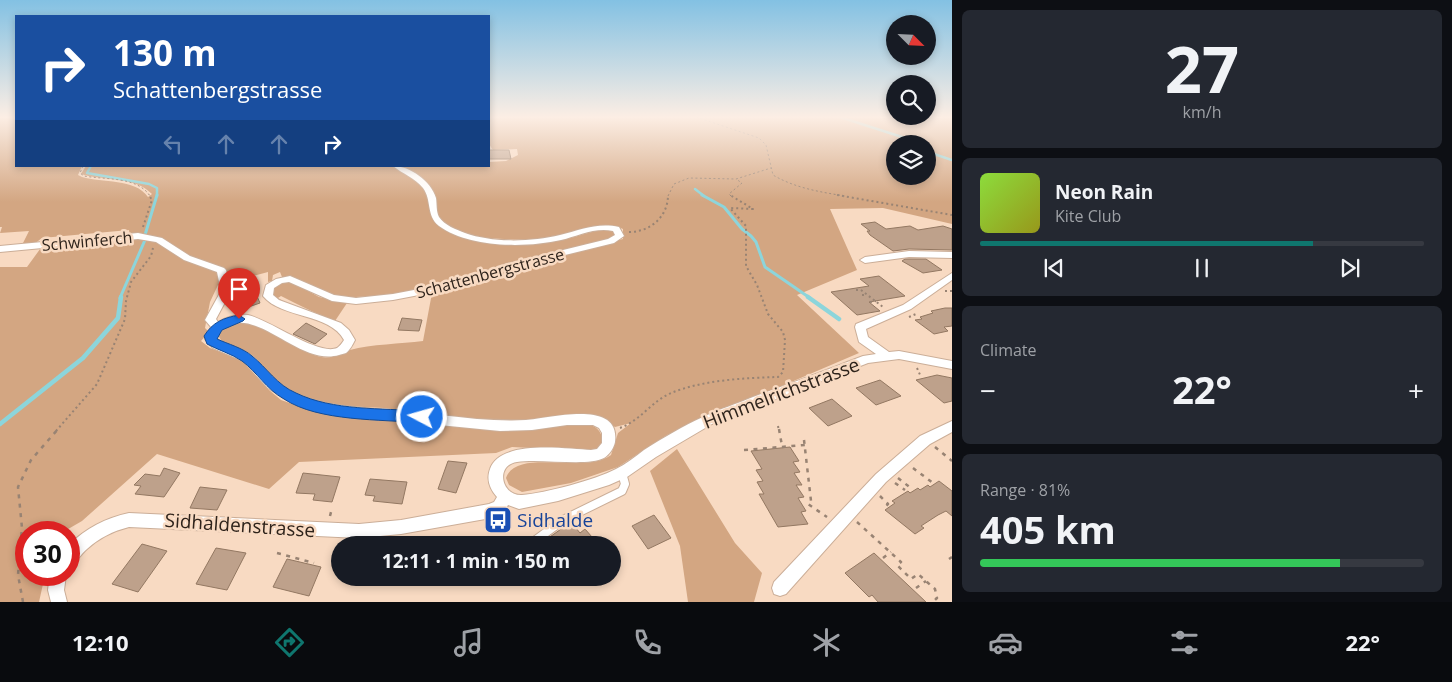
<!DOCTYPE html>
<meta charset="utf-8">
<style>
body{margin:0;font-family:"Open Sans",sans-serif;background:#242831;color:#f1f3f6;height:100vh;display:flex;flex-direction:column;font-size:19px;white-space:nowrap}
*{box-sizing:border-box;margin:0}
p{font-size:16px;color:#9ea1a6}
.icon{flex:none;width:28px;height:28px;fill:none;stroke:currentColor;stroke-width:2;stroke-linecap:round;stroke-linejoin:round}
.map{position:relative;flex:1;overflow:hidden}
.sheet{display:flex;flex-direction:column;gap:10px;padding:10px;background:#0d0f14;width:500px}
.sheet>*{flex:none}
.top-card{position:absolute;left:15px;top:15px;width:475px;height:152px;border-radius:0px;box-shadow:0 2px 8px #0003;background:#1a4fa0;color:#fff;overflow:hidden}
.needle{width:32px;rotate:114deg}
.buttons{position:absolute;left:886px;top:15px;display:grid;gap:10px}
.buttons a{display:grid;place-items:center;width:50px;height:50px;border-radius:50%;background:#171b24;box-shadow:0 2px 8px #0003;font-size:25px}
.speed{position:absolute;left:15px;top:521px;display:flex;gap:10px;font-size:25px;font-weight:700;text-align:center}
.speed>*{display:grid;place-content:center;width:65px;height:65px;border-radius:50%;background:#171b24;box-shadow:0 2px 8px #0003;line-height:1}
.speed .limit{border:8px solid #d22;background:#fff;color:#111}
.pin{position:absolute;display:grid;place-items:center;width:42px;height:42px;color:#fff;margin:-51px -21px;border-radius:50% 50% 50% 0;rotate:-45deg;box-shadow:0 0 5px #0007}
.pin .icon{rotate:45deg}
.me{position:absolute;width:55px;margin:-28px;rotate:276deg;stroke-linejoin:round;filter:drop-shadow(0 0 4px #0008)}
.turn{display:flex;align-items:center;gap:18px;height:105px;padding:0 15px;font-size:22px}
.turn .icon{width:65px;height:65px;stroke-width:2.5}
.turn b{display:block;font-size:35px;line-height:42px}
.lanes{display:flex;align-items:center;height:48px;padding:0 15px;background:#0003;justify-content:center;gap:25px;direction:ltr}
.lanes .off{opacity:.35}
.big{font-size:38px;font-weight:700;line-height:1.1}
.sheet .card{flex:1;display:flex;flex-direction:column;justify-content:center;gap:8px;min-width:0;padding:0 18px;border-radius:8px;background:#242831}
.sheet .dial{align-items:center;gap:0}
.dial b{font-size:65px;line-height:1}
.song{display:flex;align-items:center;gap:15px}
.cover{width:60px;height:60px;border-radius:8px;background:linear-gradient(135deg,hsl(90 70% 55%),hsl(60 70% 35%))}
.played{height:5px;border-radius:2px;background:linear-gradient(90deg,#0f766e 75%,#363941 75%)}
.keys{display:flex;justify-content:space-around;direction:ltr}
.heat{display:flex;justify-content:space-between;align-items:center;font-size:28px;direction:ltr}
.charge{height:8px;border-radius:4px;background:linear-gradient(90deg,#34c759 81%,#363941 0)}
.trip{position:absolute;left:331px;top:536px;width:290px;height:50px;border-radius:25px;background:#171b24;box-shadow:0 2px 8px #0003;font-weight:700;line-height:50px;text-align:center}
.tab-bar{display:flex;height:80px;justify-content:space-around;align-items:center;background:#090b0e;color:#9ea1a6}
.tab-bar .icon{width:35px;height:35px}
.tab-bar .current{color:#0f766e}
.tab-bar b{font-size:22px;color:#f1f3f6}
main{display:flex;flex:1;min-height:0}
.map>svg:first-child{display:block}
.green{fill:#d3a682;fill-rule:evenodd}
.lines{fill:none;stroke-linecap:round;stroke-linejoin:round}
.stream-far2{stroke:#8cd5db;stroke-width:2.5}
.stream-far1{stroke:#8cd5db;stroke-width:3}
.stream{stroke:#8cd5db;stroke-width:4.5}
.building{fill:#bea18b;stroke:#937862}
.service-casing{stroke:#cbae98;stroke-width:10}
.minor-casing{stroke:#cbae98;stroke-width:2}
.path-far2{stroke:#988373;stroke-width:1;stroke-dasharray:2 2.5;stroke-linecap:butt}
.path-far1{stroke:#988373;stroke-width:2;stroke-dasharray:2 3;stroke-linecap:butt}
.path{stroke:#988373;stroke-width:2.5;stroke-dasharray:4 5.5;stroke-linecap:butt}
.service{stroke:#fff;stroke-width:8}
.minor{fill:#fff;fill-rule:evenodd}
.route{fill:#1a73e8;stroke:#114b97}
.labels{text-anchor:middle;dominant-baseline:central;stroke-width:5;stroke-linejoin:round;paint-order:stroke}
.street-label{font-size:16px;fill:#2e231b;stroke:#f8dac2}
.near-street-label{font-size:19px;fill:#2e231b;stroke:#f8dac2}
.near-transit-label{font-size:19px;fill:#164399;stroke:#f8dac2;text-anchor:start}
</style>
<main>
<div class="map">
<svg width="952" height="602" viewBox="0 0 952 602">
<rect width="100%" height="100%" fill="#f8dac2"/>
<!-- green -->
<path class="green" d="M 0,117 L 16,119 L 16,166 L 82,166 L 78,175 L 82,177 C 102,183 135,178 148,197 L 152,194 C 135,176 103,181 81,174 L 86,166 L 393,166 C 404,172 420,180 426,191 C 433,203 427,217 440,226 C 467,243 528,243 560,240 C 578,238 594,227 613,231 L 615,235 L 611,238 C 528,263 442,297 355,297 C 346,297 336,297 328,294 C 313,288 299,277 282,277 L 280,272 L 273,275 L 272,281 L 268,282 L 268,272 L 218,285 L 210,302 L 205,328 L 209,332 L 201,341 L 210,348 L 245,361 L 269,390 L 281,400 L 307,409 L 421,420 L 585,423 C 596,426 603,431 602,443 L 598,449 L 589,451 L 512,447 L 496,453 L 299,462 L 269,489 L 157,454 L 82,521 L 63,532 L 26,532 L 26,575 L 45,575 L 39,602 L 0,602 L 0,267 L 27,267 L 43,245 L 130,238 L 129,230 L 42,238 L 34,244 L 22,245 L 29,231 L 0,233 L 2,227 L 0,227 Z
M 489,117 L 952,117 L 952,224 L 883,208 L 830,209 L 857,270 L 797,295 L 859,353 L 667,435 L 618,467 L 571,483 L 522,492 L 509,485 L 506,478 C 517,447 584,475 611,455 L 618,433 L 631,423 L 615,427 L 595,415 L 581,414 L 543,420 L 482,421 L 384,408 L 324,405 L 295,395 L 223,343 L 217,334 C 244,298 291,350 321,357 C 332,359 340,354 350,350 C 371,344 401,344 423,341 L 432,293 L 475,282 L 506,269 L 623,239 L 623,229 C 601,217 576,235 553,238 C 532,240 509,240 488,238 C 472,237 441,230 436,212 C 435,208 436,203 435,200 C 430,190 409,171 399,166 L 489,166 L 489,162 L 506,161 L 518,155 L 517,149 L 493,150 L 489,144 ZM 895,144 L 928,144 L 928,176 L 895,176 Z
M 283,282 L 294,283 L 319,297 L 347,303 L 335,321 C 316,314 299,305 281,296 L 278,298 L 288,304 L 284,304 L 272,295 L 273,288 Z
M 677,449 L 735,543 L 762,573 L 754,602 L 688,602 L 680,546 L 650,471 Z"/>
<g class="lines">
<!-- stream-far2 -->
<path class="stream-far2" d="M 840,117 L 905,138 L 914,144
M 928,152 L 952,160
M 91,166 L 87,173 L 149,184 L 157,188 L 157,196
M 695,189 L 704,196"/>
<!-- stream-far1 -->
<path class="stream-far1" d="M 702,195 L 724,207 L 742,229 L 751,236 L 756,242 L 765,267 L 810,298
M 145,235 L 157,195
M 120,298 L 145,240"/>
<!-- stream -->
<path class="stream" d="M 808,297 L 839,319
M 0,424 L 83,358 L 118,318 L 121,297"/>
</g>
<!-- building -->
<path class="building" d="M 489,150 L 509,150 L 511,159 L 489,159 Z
M 875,222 L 886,229 L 910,226 L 918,230 L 943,226 L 952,229 L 952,250 L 909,249 L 893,251 L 870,235 L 867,231 L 870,231 L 861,224 Z
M 905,259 L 926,259 L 942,270 L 923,273 L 902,261 Z
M 879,276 L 905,296 L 869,302 L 880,311 L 857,315 L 831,292 L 869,286 L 860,279 Z
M 256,294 L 260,303 L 234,312 L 230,303 Z
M 945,308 L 952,308 L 952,326 L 944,327 L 948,331 L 934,334 L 915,320 L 922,319 L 920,317 L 933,313 L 931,311 Z
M 402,318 L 422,320 L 419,331 L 398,330 Z
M 306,323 L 327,334 L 315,344 L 293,334 Z
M 937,375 L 952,378 L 952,401 L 944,403 L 916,380 Z
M 880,380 L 901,396 L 876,405 L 856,388 Z
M 832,399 L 852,416 L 828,426 L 809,408 Z
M 790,447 L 799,461 L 793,462 L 800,472 L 794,473 L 802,485 L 796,485 L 804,497 L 798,498 L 806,511 L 801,512 L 808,524 L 778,527 L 759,494 L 764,494 L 757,482 L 763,481 L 756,470 L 762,469 L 751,451 Z
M 448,461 L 467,463 L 456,493 L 438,489 Z
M 164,468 L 180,473 L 164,497 L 135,494 L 141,486 L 134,485 L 145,474 L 160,476 Z
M 303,473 L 340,477 L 332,502 L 313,500 L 315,494 L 296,493 Z
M 370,479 L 407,482 L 402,504 L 373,501 L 375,496 L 365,495 Z
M 939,481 L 952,491 L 952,516 L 946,511 L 938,515 L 921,526 L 924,528 L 915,534 L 885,510 L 895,503 L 892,501 L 908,491 L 910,493 L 918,488 L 920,490 L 928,485 L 930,487 Z
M 200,487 L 227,490 L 217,510 L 190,508 Z
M 654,515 L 671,538 L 648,549 L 632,526 Z
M 571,522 L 580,533 L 585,529 L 599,545 L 551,545 L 547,539 Z
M 142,544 L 167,551 L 138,592 L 112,584 Z
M 216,548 L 246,553 L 227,590 L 196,584 Z
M 874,553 L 926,602 L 878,602 L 872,595 L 869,597 L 845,573 Z
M 287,559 L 321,567 L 309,596 L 273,587 Z"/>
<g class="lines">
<defs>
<path id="service" d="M 529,545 L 563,520 L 622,491 L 625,484 L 622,473"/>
<path id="minor" d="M 12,117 L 16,117 L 16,120 Z
M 393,166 C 410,166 431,181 436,198 C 437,204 436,211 439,217 C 444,225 457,230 465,233 C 493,243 531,242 560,235 C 580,230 598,222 619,227 L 624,236 L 614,243 L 512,268 L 461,287 L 393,300 L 356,304 L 332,301 L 289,282 L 282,283 L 274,288 L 273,295 L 279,300 L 341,323 L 349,330 L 355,340 C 353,344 350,350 346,353 C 344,354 341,354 339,355 C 301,366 261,311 229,325 C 223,328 218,331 216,338 C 226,346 240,348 251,355 C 256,358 260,365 264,369 C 273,379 282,387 294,393 C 318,405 349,406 375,409 C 409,412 443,415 477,419 C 494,420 510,421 526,420 C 548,419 621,398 615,442 C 614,448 609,455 604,458 C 587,467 540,458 517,462 C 495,465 501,496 522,495 C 545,493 595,480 616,469 C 626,464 635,457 644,450 C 663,438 683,426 703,417 C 719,409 737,404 753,397 C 790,384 826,370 863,356 L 876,354 L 859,342 L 855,327 L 856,324 L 903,305 L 952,273 L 952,280 L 911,309 L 866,329 L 868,337 L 889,352 L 899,351 L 952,361 L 952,369 L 899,359 L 868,363 L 712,424 L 656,457 L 627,477 L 609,485 L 558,501 L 519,509 L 508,505 L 504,512 L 491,518 L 401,534 L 359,538 L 129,527 C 113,531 99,538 87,549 C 80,555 77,562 69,565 L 69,545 C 86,528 106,518 129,513 L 359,524 L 401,520 L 489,504 L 494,502 L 497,497 C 490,489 486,480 490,469 C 500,439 566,449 591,450 L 597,449 L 602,443 L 602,433 L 599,428 L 593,425 L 567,425 L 532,430 L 500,431 L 338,415 L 307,408 L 287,400 L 268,388 L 243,361 L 213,348 L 205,339 L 211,327 L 205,320 L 221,291 L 217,272 L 184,260 L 156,242 L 138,239 L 0,252 L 0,246 L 138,233 L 162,238 L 190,256 L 224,268 L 226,270 L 231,291 L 216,319 L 218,322 C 227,317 237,314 248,315 C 270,320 318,356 337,348 C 340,346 342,343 344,340 C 330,313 282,319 263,296 L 266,285 L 276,279 L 290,276 L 334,295 L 356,298 L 393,294 L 456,282 L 506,264 L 608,239 L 615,235 L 613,231 C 595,227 578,236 561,240 C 526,248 469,248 439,226 C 426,216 432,200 423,188 C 415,178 403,174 393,166 Z
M 909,251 L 952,252 L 952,258 L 909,257 L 865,263 L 860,260 L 865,257 Z
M 952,421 L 952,432 L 930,444 L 886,482 L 786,594 L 780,596 L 774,594 L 772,588 L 774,582 L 876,474 L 920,436 Z
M 50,575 L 66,575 L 64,590 L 67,602 L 51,602 L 48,590 Z"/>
</defs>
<!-- service casing -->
<use href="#service" class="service-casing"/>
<!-- minor casing -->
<use href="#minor" class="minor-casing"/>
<!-- path-far2 -->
<path class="path-far2" d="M 696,117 L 759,138 L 766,145 L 773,175 C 795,188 820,192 845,196
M 83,166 L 80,173 L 84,176 C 105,180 137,176 150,196
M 668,196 L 674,184 L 689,178 L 736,179 L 771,168
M 731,196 L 729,194 L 742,183 L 736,179"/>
<!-- path-far1 -->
<path class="path-far1" d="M 837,195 L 952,215
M 143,227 L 152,200 L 149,195
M 629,232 C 650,232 668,217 668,195
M 856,290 L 861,290 L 883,307
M 945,291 L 952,291
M 862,295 L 867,295
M 870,302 L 876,301
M 909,317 L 916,314
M 917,368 L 921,377
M 778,426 L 779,431
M 620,428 C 640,421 652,401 671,393 C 703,380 744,378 778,377 L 783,372 L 785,340 L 783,332 L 768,314 L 757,285 L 746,266 L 746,226 L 730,208 L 753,209 L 730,195
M 56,431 L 97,384 L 125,319 L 126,301 L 131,282 L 151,256 L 153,248"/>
<!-- path -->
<path class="path" d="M 779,429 L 782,446
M 804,440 L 811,501 L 808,504 L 827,517
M 935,447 L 952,461
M 744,450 L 805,445
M 913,468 L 933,483
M 898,478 L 912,489
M 895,483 L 905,490
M 880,496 L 888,504 L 884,508
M 330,516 L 332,508
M 857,522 L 901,562 L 897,565 L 911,579 L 918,574 L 935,589 L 937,598 L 934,601
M 277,553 L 314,563
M 883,558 L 891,552
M 949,559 L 952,557
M 916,588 L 926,581
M 23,602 L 18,575 L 22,528 L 18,487 L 31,460 L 58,429"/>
<!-- service -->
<use href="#service" class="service"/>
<!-- minor -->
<use href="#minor" class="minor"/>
</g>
<!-- sky -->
<linearGradient id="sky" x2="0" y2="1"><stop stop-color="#83c1e3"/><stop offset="0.58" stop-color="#fceee4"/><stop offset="1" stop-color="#fceee4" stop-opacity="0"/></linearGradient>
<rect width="952" height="202" fill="url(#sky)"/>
<!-- route -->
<path class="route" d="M 239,315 L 245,319 L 243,321 L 222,330 L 217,339 C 228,344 243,348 252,356 C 267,368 277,385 296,393 C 333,411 382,408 422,411 L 427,413 L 429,417 L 427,421 L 422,423 C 381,419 319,422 284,399 C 266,389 257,372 242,361 C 232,354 218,350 207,344 L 204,336 C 213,322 223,318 239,315 Z"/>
<!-- icons -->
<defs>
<symbol id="bus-square" viewBox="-11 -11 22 22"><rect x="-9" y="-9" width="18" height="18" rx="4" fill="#1a4fb4" stroke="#f8dac2"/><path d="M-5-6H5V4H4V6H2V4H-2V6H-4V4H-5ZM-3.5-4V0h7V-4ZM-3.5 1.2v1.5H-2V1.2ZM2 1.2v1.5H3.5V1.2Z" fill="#fff"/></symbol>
</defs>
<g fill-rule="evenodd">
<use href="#bus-square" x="482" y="504" width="32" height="32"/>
</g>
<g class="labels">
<!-- street labels -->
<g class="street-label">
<text transform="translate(87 241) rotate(-5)">Schwinferch</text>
<text transform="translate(490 273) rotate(-15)">Schattenbergstrasse</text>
</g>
<!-- near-street labels -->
<g class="near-street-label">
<text transform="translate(781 393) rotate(-21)">Himmelrichstrasse</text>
<text transform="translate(240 525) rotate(4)">Sidhaldenstrasse</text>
</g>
<!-- near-transit labels -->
<g class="near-transit-label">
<text x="517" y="520">Sidhalde</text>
</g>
</g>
</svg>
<div class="buttons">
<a><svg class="needle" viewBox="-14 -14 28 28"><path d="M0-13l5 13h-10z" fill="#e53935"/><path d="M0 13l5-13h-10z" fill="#9ea1a6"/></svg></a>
<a><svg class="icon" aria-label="search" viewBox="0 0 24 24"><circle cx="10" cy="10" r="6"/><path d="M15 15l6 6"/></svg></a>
<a><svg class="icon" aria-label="layers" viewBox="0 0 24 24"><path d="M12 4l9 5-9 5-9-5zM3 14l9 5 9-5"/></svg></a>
</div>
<div class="speed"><div class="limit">30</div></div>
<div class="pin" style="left:239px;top:319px;background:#d93025"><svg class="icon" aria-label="arrive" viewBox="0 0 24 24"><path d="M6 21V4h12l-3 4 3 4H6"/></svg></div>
<svg class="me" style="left:422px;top:417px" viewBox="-20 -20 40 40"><circle r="17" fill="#1a73e8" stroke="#fff" stroke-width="3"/><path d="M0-11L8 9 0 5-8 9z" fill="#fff"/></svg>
<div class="trip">12:11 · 1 min · 150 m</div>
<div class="top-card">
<div class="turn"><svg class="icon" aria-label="right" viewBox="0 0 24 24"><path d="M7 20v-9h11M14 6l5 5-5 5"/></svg><div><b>130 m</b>Schattenbergstrasse</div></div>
<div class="lanes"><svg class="icon off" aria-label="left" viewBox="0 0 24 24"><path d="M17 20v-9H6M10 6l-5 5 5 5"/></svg><svg class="icon off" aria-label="ahead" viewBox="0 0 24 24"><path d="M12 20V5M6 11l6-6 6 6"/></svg><svg class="icon off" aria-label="ahead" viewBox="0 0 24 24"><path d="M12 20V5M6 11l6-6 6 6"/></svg><svg class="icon" aria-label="right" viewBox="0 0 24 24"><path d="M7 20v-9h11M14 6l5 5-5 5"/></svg></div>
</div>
</div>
<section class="sheet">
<div class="card dial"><b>27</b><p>km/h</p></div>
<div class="card">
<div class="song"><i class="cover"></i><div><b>Neon Rain</b><p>Kite Club</p></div></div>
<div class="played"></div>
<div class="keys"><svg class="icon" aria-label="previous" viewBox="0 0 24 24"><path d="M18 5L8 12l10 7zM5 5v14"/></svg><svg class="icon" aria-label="pause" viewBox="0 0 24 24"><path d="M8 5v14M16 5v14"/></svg><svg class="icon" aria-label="next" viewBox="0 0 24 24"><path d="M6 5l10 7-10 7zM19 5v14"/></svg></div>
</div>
<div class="card"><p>Climate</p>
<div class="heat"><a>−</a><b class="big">22°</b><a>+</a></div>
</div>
<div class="card"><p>Range · 81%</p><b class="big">405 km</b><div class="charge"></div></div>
</section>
</main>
<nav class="tab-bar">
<b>12:10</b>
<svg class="icon current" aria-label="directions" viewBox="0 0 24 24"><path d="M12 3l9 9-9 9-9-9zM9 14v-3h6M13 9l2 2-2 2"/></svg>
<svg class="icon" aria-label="music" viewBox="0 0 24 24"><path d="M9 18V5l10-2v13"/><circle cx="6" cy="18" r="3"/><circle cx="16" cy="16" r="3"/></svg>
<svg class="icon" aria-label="phone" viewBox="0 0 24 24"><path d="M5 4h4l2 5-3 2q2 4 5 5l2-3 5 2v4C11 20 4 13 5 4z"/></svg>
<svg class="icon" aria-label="climate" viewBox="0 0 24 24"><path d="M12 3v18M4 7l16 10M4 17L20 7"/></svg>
<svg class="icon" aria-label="car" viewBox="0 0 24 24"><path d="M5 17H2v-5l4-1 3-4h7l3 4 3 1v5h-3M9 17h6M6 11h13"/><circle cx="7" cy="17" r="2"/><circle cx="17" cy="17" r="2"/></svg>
<svg class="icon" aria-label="filters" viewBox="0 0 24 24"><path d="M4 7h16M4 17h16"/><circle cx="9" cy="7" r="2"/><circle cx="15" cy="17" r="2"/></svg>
<b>22°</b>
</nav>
